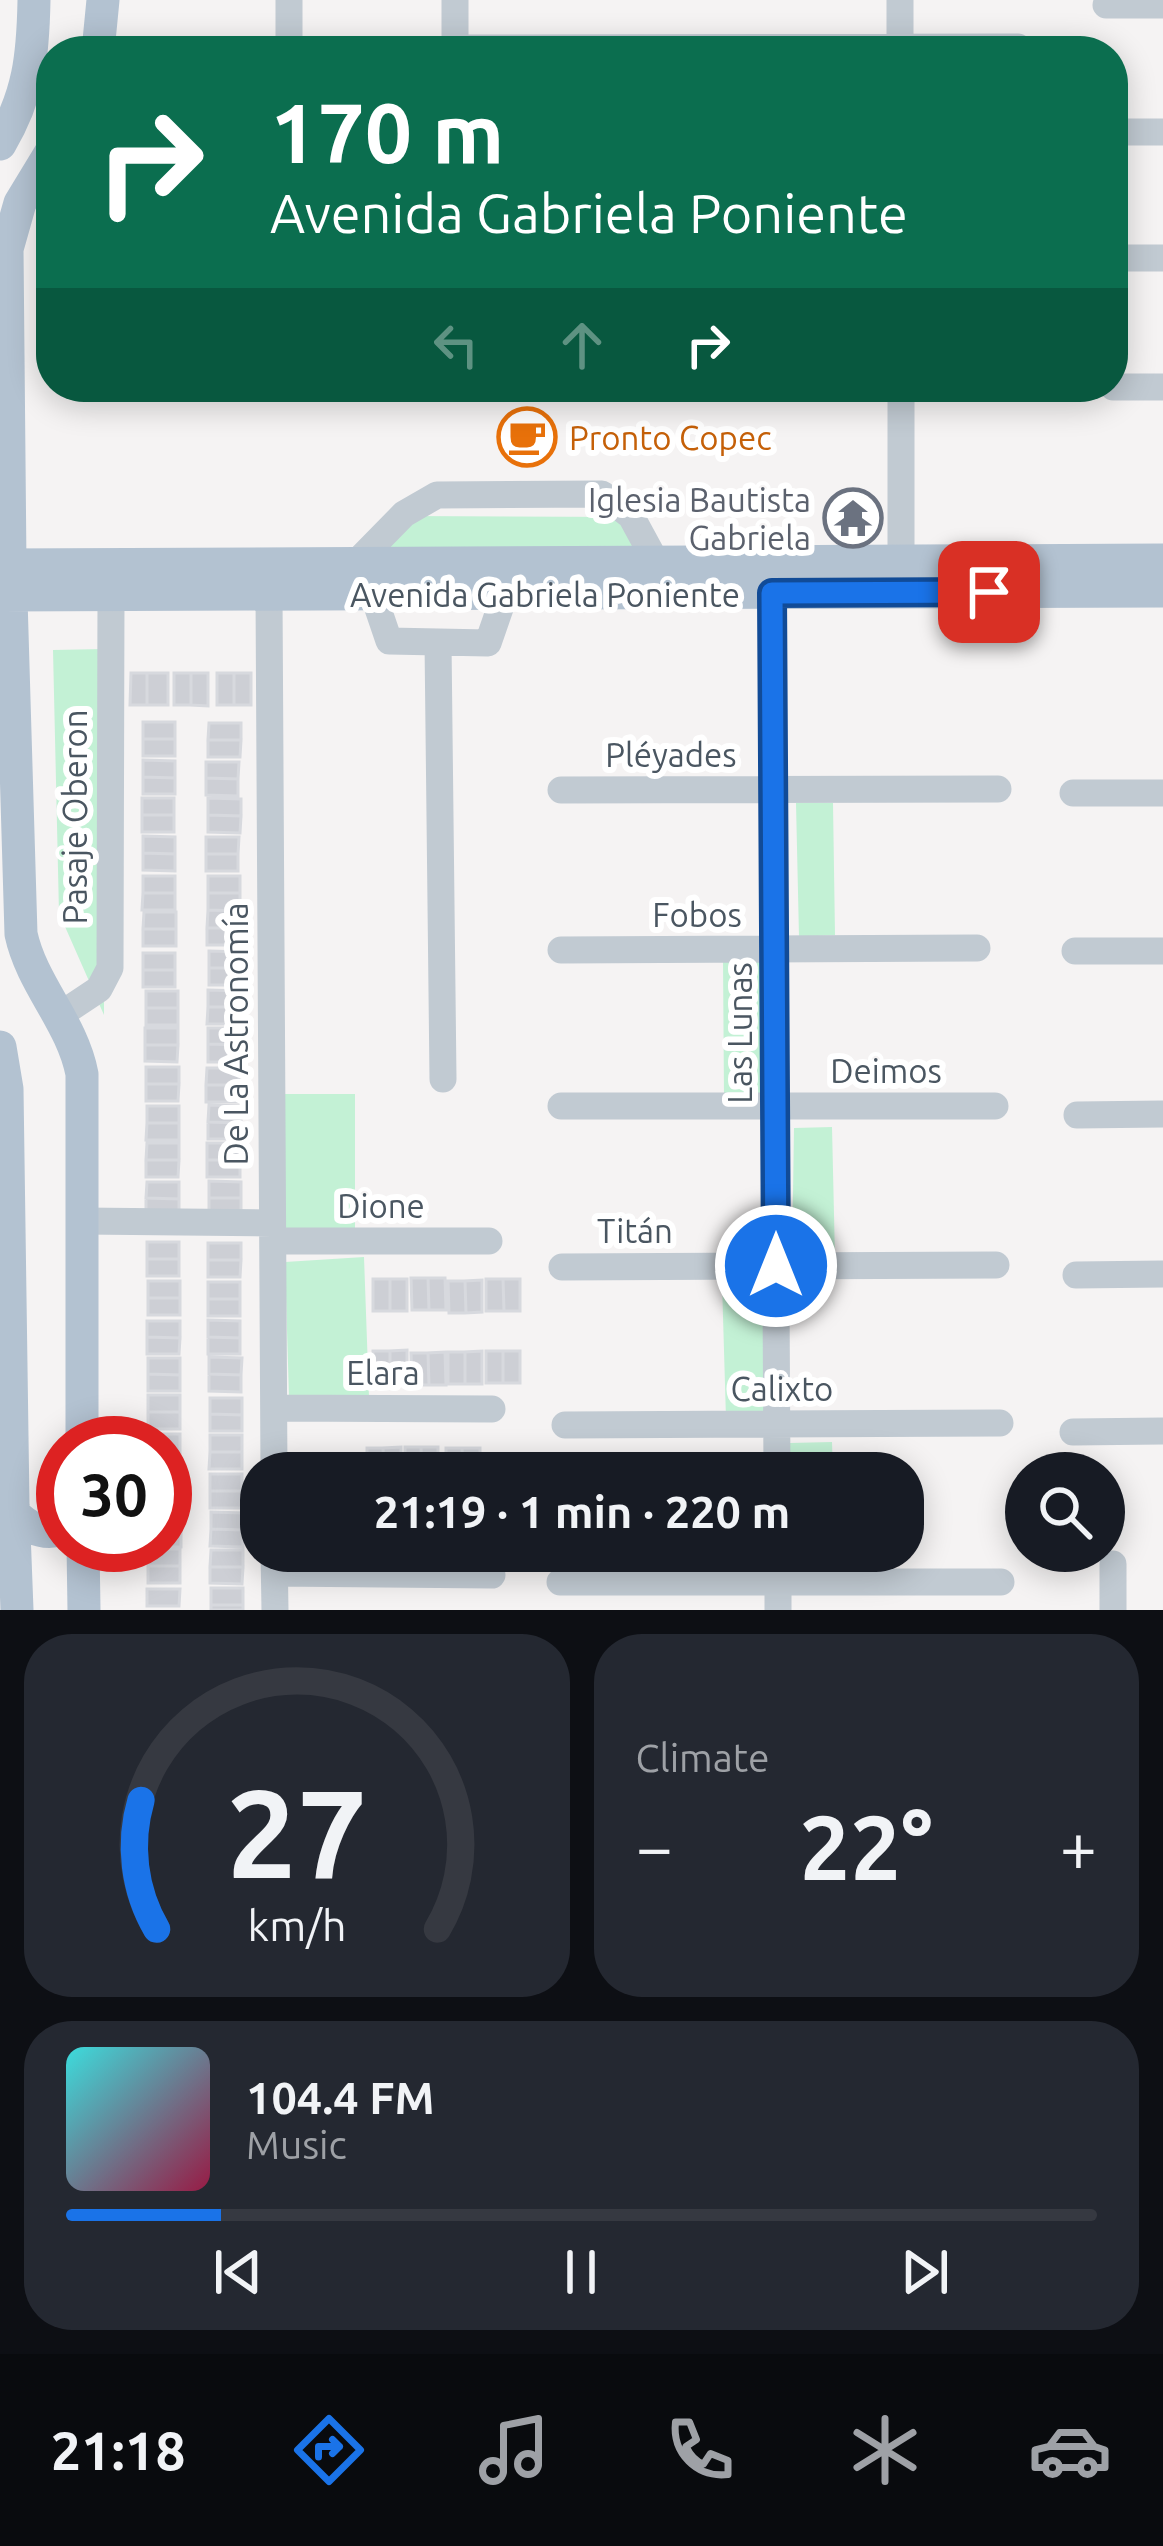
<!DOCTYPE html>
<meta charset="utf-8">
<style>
body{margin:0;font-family:Ubuntu,sans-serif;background:#242831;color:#f1f3f6;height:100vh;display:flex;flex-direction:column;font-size:45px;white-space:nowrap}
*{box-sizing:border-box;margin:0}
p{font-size:39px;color:#9ea1a6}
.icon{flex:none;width:66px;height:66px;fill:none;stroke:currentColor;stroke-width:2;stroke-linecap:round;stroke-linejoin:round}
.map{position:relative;height:1610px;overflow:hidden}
.drawer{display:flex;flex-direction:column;gap:24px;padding:24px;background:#0d0f14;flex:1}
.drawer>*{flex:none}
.banner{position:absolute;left:36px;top:36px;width:1092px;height:366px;border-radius:48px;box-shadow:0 6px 30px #0003;background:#0b6e4f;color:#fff;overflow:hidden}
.controls{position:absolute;left:1005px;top:1452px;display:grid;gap:24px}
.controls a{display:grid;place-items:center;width:120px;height:120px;border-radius:50%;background:#171b24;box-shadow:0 6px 30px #0003;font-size:60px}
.speed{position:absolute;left:36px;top:1416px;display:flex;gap:24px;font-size:60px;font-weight:700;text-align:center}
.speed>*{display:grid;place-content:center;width:156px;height:156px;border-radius:50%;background:#171b24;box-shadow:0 6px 30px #0003;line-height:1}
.speed .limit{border:18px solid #d22;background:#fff;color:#111}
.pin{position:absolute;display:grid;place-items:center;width:102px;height:102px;color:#fff;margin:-51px;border-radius:24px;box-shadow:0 6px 18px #0006}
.me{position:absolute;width:132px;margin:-66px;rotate:0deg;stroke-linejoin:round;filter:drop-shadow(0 0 9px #0008)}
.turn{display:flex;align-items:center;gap:42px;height:252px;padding:0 36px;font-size:54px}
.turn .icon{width:156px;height:156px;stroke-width:2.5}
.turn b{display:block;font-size:84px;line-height:102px}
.lanes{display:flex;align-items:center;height:114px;padding:0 36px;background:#0003;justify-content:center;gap:60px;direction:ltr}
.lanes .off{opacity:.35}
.big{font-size:90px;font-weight:600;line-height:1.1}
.drawer .widget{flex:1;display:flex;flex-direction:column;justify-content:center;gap:18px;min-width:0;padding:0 42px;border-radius:48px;background:#242831}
.drawer .dial{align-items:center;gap:0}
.dial svg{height:312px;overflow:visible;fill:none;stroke:#363941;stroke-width:7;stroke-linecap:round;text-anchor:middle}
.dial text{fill:#f1f3f6;stroke:none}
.song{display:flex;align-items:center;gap:36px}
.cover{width:144px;height:144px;border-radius:18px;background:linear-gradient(135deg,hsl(180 70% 55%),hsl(340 70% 35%))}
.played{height:12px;border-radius:6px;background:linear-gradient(90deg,#1a73e8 15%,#363941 15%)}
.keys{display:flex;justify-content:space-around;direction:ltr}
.heat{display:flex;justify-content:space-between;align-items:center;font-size:66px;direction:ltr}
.drawer .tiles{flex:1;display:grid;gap:24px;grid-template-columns:1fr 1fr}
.widget:last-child{grid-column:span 2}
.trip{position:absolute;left:240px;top:1452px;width:684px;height:120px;border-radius:48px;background:#171b24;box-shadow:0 6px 30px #0003;font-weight:600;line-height:120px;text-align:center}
.dock{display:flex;height:192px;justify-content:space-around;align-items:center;background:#090b0e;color:#9ea1a6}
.dock .icon{width:84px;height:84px}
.dock .selected{color:#1a73e8}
.dock b{font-size:54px;color:#f1f3f6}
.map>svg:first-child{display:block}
.green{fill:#c3f1d5}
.building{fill:#cdcfd5;stroke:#d7d9de;stroke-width:3}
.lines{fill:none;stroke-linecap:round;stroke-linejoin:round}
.minor{stroke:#c1cad2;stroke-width:27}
.major{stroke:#b3c2d1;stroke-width:33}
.route-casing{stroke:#114b97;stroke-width:30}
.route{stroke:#1a73e8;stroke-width:21}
.labels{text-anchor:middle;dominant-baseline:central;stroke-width:12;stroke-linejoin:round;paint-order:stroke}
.food-label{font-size:33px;fill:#c56008;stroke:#fff;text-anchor:start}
.worship-label{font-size:33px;fill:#5b616d;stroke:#fff;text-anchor:end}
.street-label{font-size:33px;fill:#4a5661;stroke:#fff}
</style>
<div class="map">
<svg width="1163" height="1610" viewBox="0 0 1163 1610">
<rect width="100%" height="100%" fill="#f5f3f3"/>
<!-- green -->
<path class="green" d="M 406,516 L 627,517 L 652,568 L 366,570 Z
M 104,649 L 104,1015 L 59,913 L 53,650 Z
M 796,803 L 833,803 L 835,935 L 799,937 Z
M 723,959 L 761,961 L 762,1096 L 724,1096 Z
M 279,1094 L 355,1094 L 355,1230 L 279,1231 Z
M 832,1127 L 835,1258 L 792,1258 L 794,1128 Z
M 364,1257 L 369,1397 L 289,1397 L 285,1262 Z
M 772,1278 L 774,1418 L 726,1419 L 722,1282 Z
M 832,1442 L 833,1473 L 790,1473 L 790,1443 Z
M 791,1551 L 835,1551 L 836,1575 L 792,1575 Z"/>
<!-- building -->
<path class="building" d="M 131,673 L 147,673 L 147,705 L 130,705 Z
M 147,673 L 168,673 L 168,705 L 147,705 Z
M 174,673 L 191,673 L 191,705 L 174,705 Z
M 191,673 L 208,673 L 208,706 L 191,705 Z
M 217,673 L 234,673 L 234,705 L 217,705 Z
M 234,673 L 251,673 L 251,705 L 234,705 Z
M 143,722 L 175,722 L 175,739 L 143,739 Z
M 209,723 L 241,723 L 241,740 L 208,740 Z
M 143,739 L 175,739 L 175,756 L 143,756 Z
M 208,740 L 241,740 L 240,757 L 208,757 Z
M 143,760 L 175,761 L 175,778 L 143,777 Z
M 206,762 L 239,762 L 238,779 L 206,778 Z
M 143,777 L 175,778 L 175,794 L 143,794 Z
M 206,778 L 238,779 L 238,796 L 206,795 Z
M 142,798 L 174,798 L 174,815 L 142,815 Z
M 208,798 L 241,799 L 241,816 L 208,815 Z
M 142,815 L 174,815 L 174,832 L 142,832 Z
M 208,815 L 241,816 L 240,833 L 208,832 Z
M 143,836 L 175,837 L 175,854 L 143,853 Z
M 206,837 L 239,837 L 238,854 L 206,854 Z
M 143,853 L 175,854 L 175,871 L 143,870 Z
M 206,854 L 238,854 L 238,871 L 206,871 Z
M 143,876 L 175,876 L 175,893 L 143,893 Z
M 208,876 L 240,876 L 240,893 L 208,893 Z
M 143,893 L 175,893 L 175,910 L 142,910 Z
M 208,893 L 240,893 L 240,911 L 208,910 Z
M 208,910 L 240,911 L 240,928 L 207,928 Z
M 144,912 L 176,912 L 176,929 L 143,929 Z
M 207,928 L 240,928 L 239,945 L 207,945 Z
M 143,929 L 176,929 L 176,946 L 143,946 Z
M 209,951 L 242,952 L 242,968 L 209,968 Z
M 143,953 L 175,953 L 175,970 L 143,970 Z
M 209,968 L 242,968 L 242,985 L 209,985 Z
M 143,970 L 175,970 L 175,987 L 143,987 Z
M 208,990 L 240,991 L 240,1007 L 208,1007 Z
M 146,991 L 178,991 L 178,1008 L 146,1008 Z
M 208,1007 L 240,1007 L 240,1024 L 207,1024 Z
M 146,1008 L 178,1008 L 178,1025 L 146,1025 Z
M 145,1028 L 178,1028 L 178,1045 L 145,1045 Z
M 208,1028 L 241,1028 L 241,1045 L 208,1044 Z
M 208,1044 L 241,1045 L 241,1062 L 208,1062 Z
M 145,1045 L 178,1045 L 177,1062 L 145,1061 Z
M 146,1067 L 179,1067 L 179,1084 L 146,1084 Z
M 207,1068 L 239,1068 L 239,1085 L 206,1085 Z
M 146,1084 L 179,1084 L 178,1101 L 146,1101 Z
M 206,1085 L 239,1085 L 239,1102 L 206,1102 Z
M 209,1105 L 241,1106 L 241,1123 L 208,1122 Z
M 147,1106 L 179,1106 L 179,1123 L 147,1123 Z
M 208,1122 L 241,1123 L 240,1139 L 208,1139 Z
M 147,1123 L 179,1123 L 179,1140 L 146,1140 Z
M 147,1143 L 179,1143 L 179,1160 L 146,1160 Z
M 207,1143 L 240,1143 L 240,1160 L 207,1160 Z
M 146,1160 L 179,1160 L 178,1177 L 146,1177 Z
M 207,1160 L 240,1160 L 240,1177 L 207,1177 Z
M 209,1181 L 241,1182 L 241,1198 L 209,1198 Z
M 147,1182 L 179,1182 L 179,1199 L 146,1198 Z
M 146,1198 L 179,1199 L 179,1216 L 146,1215 Z
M 209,1198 L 241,1198 L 241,1215 L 209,1215 Z
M 147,1242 L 179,1242 L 179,1259 L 147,1259 Z
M 208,1243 L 241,1243 L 241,1260 L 208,1260 Z
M 147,1259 L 179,1259 L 179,1276 L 147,1276 Z
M 208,1260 L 241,1260 L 240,1277 L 208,1277 Z
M 411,1278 L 428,1278 L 429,1310 L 412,1310 Z
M 428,1278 L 445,1278 L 446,1310 L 429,1310 Z
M 373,1279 L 390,1279 L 390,1311 L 373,1311 Z
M 390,1279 L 407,1279 L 407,1311 L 390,1311 Z
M 486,1279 L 503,1279 L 504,1311 L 486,1311 Z
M 503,1279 L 520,1279 L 520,1311 L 504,1311 Z
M 482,1280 L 482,1312 L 466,1313 L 465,1281 Z
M 148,1281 L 180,1281 L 180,1298 L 148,1298 Z
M 448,1281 L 465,1281 L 466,1313 L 449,1313 Z
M 208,1282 L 240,1282 L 240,1299 L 208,1299 Z
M 148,1298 L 180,1298 L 180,1315 L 148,1315 Z
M 208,1299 L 240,1299 L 240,1316 L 208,1316 Z
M 208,1320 L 240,1321 L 240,1338 L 208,1337 Z
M 147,1321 L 180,1321 L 180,1338 L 147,1337 Z
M 147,1337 L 180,1338 L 179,1354 L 147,1354 Z
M 208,1337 L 240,1338 L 240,1354 L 208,1354 Z
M 407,1350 L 407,1383 L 390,1383 L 390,1351 Z
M 373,1351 L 390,1351 L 390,1383 L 373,1383 Z
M 482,1351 L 482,1384 L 465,1384 L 465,1352 Z
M 486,1351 L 503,1351 L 503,1383 L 486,1383 Z
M 503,1351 L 520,1351 L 520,1383 L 503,1383 Z
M 445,1352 L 446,1385 L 429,1385 L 428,1353 Z
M 448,1352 L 465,1352 L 465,1384 L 448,1384 Z
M 411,1353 L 428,1353 L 429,1385 L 412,1385 Z
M 209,1357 L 242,1358 L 241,1375 L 209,1374 Z
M 148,1358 L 180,1358 L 180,1375 L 148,1374 Z
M 148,1374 L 180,1375 L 180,1391 L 148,1391 Z
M 209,1374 L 241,1375 L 241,1392 L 209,1391 Z
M 148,1395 L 180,1395 L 180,1412 L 148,1412 Z
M 210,1398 L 242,1398 L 242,1415 L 210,1414 Z
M 148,1412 L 180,1412 L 180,1429 L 148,1429 Z
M 210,1414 L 242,1415 L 242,1431 L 210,1431 Z
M 148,1434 L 180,1434 L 180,1451 L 165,1451 L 165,1443 L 148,1443 Z
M 210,1435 L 242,1435 L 242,1452 L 210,1452 Z
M 401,1447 L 401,1473 L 384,1473 L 383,1448 Z
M 405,1447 L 421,1447 L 422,1473 L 405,1473 Z
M 421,1447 L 438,1447 L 438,1473 L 422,1473 Z
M 367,1448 L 383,1448 L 384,1473 L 367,1473 Z
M 446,1448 L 462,1448 L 463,1473 L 446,1473 Z
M 462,1448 L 480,1448 L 480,1473 L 463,1473 Z
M 165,1451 L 180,1451 L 180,1468 L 165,1468 Z
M 210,1452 L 242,1452 L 242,1469 L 209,1469 Z
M 165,1473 L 179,1473 L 179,1490 L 165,1490 Z
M 210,1474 L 242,1474 L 242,1491 L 210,1491 Z
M 165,1490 L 179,1490 L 179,1507 L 165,1507 Z
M 210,1491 L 242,1491 L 242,1508 L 210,1508 Z
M 211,1512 L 243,1513 L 243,1530 L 211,1529 Z
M 165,1513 L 181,1513 L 181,1529 L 165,1529 Z
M 165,1529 L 181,1529 L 181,1547 L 148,1546 L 165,1545 Z
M 211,1529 L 243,1530 L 243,1547 L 210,1546 Z
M 148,1549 L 180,1549 L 180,1566 L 148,1566 Z
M 211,1550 L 243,1550 L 243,1567 L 210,1567 Z
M 148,1566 L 180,1566 L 180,1583 L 148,1583 Z
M 210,1567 L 243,1567 L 242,1584 L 210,1583 Z
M 211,1588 L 243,1588 L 243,1605 L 211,1605 Z
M 147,1589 L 180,1589 L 179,1606 L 147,1606 Z
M 211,1605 L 243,1605 L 243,1610 L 211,1610 Z"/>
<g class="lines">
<!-- minor -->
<path class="minor" d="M 455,0 L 455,51
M 900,0 L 900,51
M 1106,5 L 1163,5
M 455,48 L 1018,47
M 289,51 L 289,0
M 1113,132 L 1163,132
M 1113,258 L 1163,258
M 901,387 L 901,561
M 1113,387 L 1163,387
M 356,563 L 404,514 L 437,495 L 602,494 L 631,516 L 656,562
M 772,593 L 777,1473
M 269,594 L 274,1473
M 373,594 L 389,641 L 488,643 L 505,594
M 438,642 L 443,1079
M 561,790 L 998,789
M 1073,793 L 1163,793
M 561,950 L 977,948
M 1075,951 L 1163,951
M 60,1015 L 99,989 L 110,968 L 111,595
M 561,1106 L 995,1106
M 1077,1115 L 1163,1114
M 83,1221 L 272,1223
M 273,1241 L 489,1241
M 562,1267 L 996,1265
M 1076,1275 L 1163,1274
M 274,1408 L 492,1409
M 565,1425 L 1000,1423
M 1073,1432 L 1163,1431
M 274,1551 L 275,1610
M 778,1551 L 778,1610
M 1113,1564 L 1113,1610
M 275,1573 L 492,1575
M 560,1582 L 1001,1582"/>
<!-- major -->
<path class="major" d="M 98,51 L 103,0
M 0,144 C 29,95 33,56 34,0
M 51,152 L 20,203 L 7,249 L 10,565 L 21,934 C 32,985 72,1022 82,1074 L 82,1443
M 0,565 L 1163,560
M 0,595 L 1163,591
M 0,1047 L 7,1089 L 13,1505 L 17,1610
M 13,1513 C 27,1527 43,1536 63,1529
M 83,1545 L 84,1610"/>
</g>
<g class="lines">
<defs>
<path id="route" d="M 776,1266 L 772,593 L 989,592"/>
</defs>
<!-- route casing -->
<use href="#route" class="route-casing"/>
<!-- route -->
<use href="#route" class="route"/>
</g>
<!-- icons -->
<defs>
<symbol id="cafe-ring" viewBox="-11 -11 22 22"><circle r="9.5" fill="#fff" stroke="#e8710a" stroke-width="1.5"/><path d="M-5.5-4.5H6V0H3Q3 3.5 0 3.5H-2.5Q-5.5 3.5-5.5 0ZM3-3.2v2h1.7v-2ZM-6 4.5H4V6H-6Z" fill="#e8710a"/></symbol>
<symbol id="temple-ring" viewBox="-11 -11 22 22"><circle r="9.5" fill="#fff" stroke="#6b7280" stroke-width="1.5"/><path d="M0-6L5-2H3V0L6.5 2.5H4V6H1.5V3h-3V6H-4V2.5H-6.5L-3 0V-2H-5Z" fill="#6b7280"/></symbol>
</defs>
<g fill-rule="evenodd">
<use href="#cafe-ring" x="494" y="404" width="66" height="66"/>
<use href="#temple-ring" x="820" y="485" width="66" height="66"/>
</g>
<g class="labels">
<!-- food labels -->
<g class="food-label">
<text x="569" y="437">Pronto Copec</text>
</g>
<!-- worship labels -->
<g class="worship-label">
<text x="811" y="499">Iglesia Bautista<tspan x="811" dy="38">Gabriela</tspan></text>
</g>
<!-- street labels -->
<g class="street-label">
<text x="545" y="594">Avenida Gabriela Poniente</text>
<text x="671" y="754">Pléyades</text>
<text transform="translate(74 817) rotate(-90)">Pasaje Oberon</text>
<text x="697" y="914">Fobos</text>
<text transform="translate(739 1033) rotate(-90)">Las Lunas</text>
<text transform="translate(235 1034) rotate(-90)">De La Astronomía</text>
<text x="886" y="1070">Deimos</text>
<text x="381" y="1205">Dione</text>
<text x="635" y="1230">Titán</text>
<text x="383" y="1372">Elara</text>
<text x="782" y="1388">Calixto</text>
</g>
</g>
</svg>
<div class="controls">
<a><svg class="icon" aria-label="search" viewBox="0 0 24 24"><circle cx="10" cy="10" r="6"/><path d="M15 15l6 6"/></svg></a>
</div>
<div class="speed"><div class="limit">30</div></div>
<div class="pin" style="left:989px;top:592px;background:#d93025"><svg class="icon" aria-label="arrive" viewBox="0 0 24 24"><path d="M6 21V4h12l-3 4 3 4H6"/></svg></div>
<svg class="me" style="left:776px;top:1266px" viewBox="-20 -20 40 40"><circle r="17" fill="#1a73e8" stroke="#fff" stroke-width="3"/><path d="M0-11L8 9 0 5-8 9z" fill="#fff"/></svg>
<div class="trip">21:19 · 1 min · 220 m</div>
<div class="banner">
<div class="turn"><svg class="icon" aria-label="right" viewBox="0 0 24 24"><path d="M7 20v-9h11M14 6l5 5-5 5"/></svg><div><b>170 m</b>Avenida Gabriela Poniente</div></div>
<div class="lanes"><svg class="icon off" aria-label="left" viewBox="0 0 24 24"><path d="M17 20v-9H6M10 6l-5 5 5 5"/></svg><svg class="icon off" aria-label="ahead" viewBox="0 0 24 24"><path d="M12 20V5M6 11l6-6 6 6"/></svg><svg class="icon" aria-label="right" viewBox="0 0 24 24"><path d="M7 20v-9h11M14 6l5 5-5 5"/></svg></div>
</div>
</div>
<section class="drawer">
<div class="tiles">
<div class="widget dial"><svg viewBox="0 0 100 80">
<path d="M14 69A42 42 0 1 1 86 69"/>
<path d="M14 69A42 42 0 0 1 10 36" stroke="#1a73e8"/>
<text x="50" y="56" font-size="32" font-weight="700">27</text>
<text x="50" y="72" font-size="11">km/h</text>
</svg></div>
<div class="widget"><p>Climate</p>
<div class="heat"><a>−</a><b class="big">22°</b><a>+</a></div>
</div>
<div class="widget">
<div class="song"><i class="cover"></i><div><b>104.4 FM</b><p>Music</p></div></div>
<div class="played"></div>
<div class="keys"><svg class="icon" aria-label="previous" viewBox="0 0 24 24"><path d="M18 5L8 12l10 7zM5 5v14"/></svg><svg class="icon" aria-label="pause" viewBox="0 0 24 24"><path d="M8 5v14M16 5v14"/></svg><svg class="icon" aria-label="next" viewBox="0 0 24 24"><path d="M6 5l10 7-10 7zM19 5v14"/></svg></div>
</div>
</div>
</section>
<nav class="dock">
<b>21:18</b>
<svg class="icon selected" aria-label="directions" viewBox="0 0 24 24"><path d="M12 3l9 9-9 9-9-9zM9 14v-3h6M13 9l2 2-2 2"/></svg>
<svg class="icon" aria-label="music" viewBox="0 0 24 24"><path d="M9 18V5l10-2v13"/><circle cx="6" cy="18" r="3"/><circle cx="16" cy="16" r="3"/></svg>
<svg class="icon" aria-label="phone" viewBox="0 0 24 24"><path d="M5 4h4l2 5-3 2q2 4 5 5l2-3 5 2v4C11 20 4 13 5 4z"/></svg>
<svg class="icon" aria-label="climate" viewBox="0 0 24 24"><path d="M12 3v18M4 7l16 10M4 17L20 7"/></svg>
<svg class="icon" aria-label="car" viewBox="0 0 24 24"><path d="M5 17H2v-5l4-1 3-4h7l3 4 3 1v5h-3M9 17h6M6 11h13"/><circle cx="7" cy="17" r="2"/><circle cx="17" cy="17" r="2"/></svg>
</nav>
